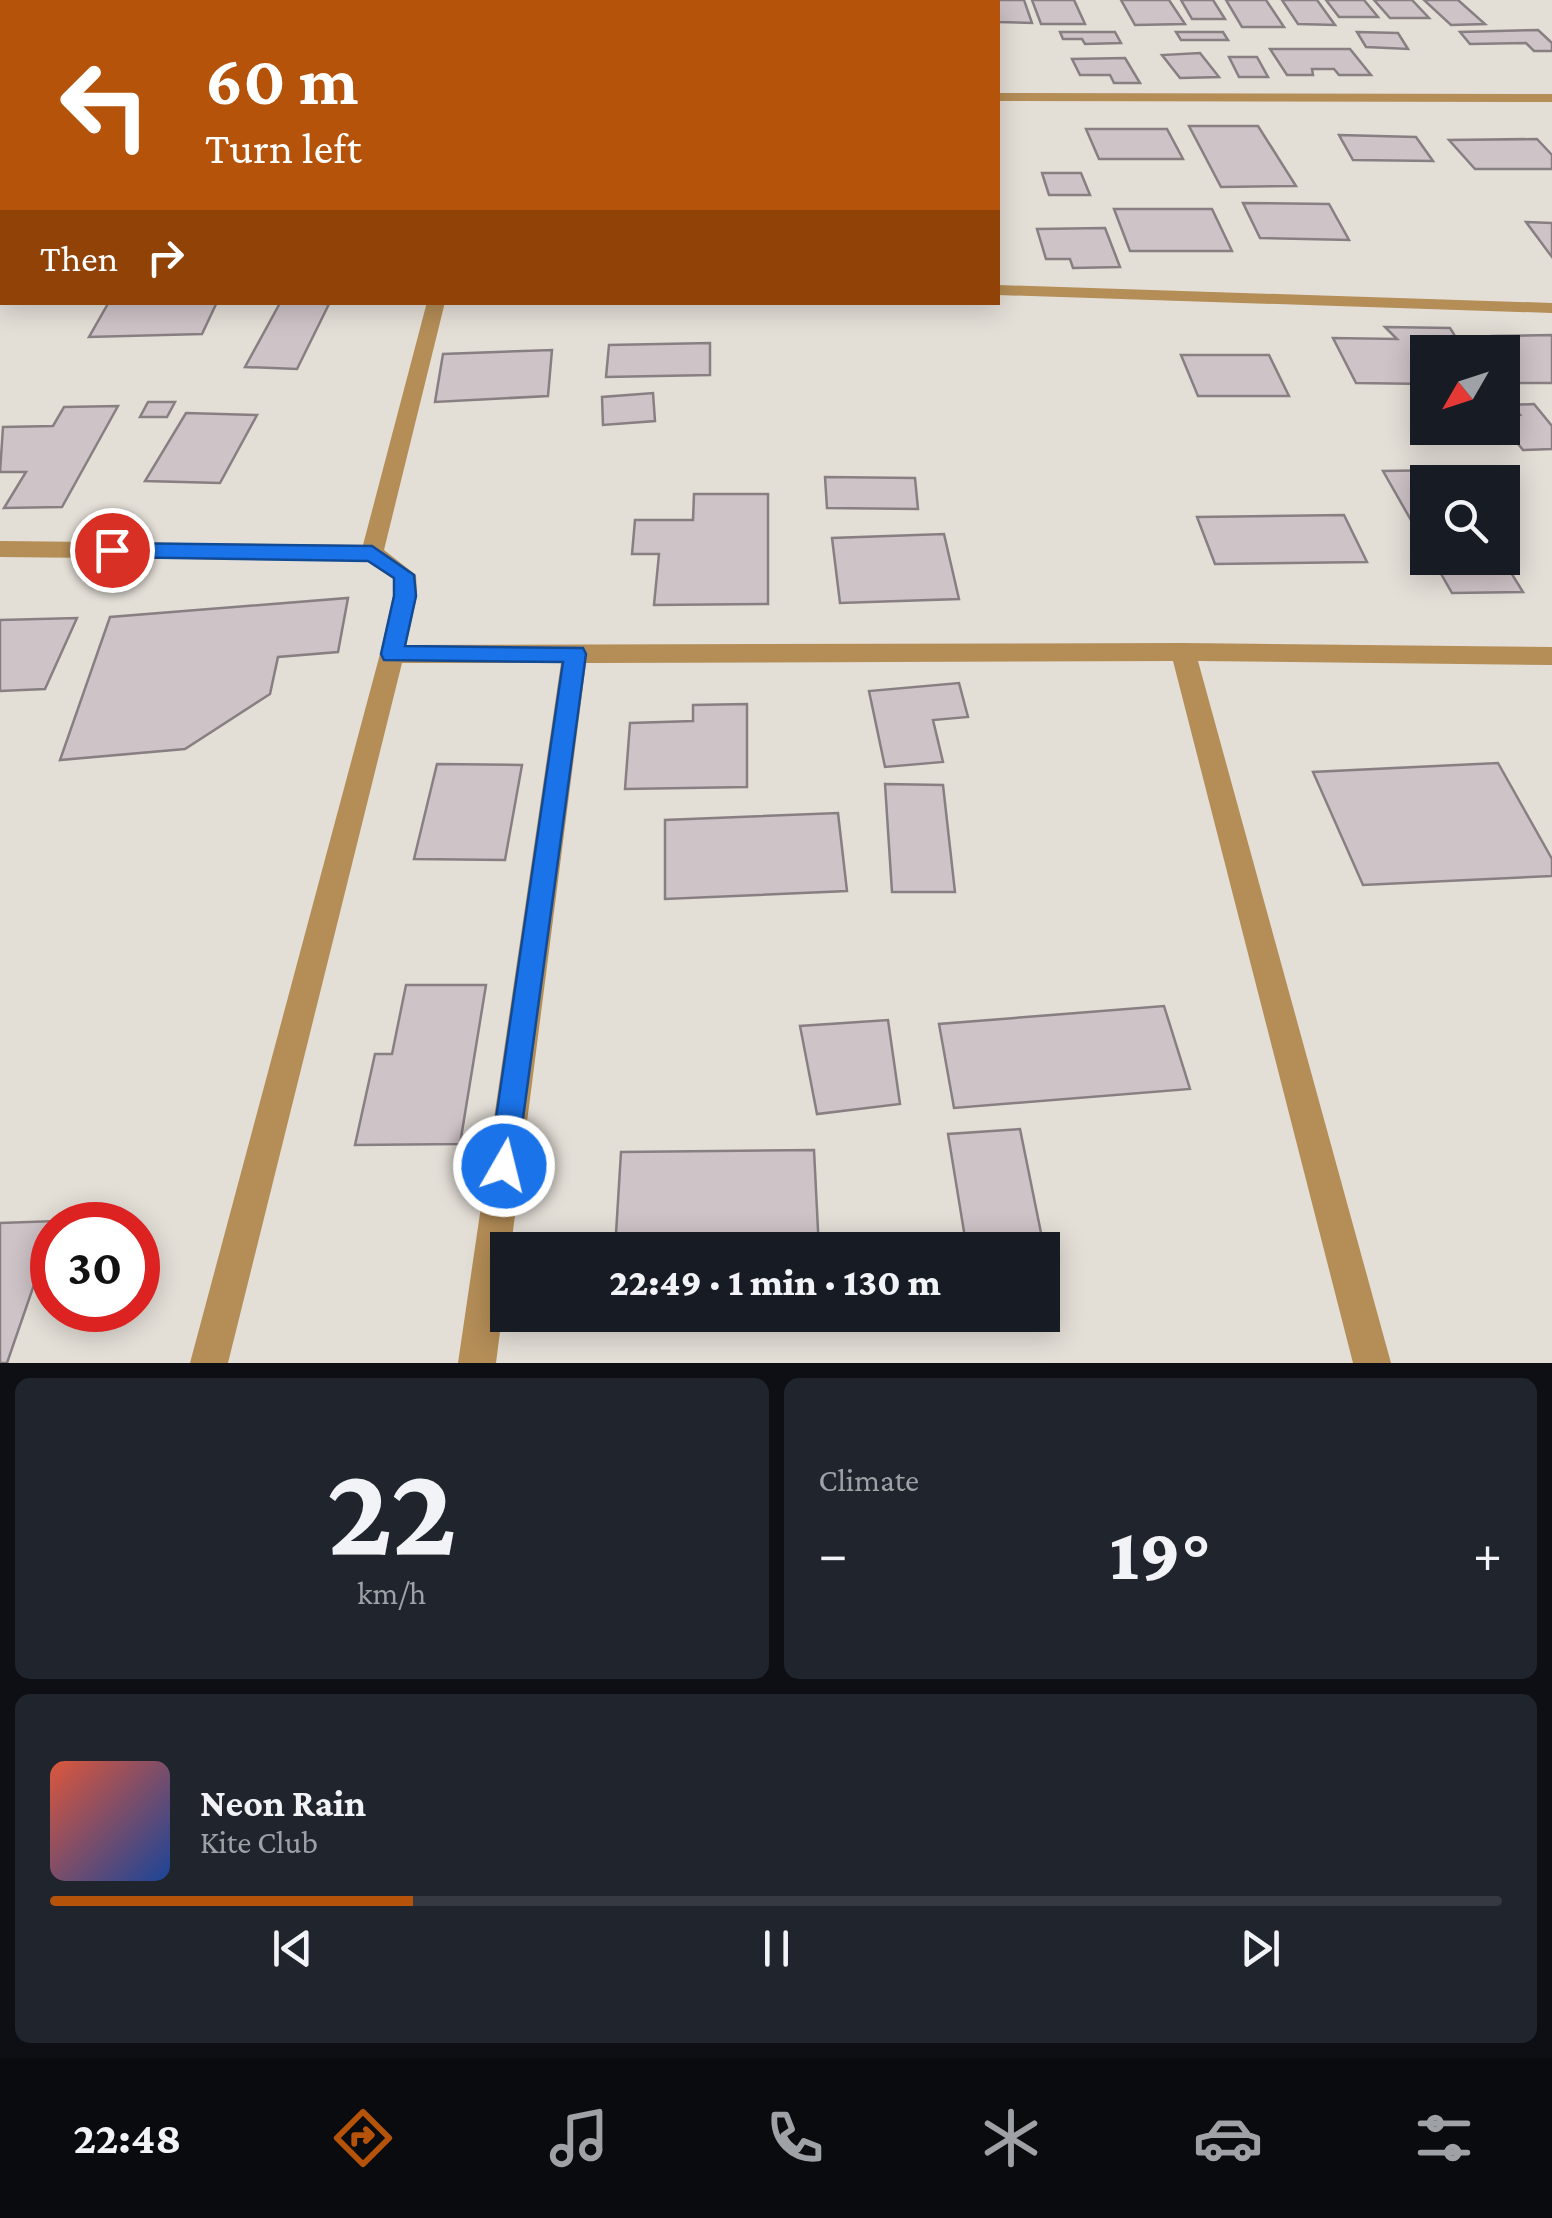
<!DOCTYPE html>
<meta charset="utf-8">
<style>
body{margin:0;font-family:"Crimson Pro",serif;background:#20242c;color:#f1f3f6;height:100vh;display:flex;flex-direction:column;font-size:38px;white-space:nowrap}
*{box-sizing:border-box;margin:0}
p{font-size:32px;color:#9ea1a6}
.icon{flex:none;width:55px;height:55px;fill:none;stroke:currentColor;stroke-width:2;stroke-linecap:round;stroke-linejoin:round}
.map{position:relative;height:1363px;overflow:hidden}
.panel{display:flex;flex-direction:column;gap:15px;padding:15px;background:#0d0f14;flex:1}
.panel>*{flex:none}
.banner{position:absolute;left:0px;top:0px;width:1000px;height:305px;box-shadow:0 5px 25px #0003;background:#b45309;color:#fff;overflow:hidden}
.needle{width:65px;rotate:231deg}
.fabs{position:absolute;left:1410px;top:335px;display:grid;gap:20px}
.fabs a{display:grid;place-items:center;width:110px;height:110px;border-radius:0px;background:#171b24;box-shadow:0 5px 25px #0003;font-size:50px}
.speed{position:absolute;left:30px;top:1202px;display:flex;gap:20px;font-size:50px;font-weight:700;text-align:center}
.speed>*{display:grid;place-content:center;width:130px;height:130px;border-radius:50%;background:#171b24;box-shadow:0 5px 25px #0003;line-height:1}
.speed .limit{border:15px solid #d22;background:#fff;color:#111}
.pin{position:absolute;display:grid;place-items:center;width:85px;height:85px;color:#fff;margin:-42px;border:5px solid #fff;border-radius:50%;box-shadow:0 2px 10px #0007}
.me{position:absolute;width:110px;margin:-55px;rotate:8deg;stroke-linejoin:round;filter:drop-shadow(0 0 8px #0008)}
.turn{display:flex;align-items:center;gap:35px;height:210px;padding:0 40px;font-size:45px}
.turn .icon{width:130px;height:130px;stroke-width:2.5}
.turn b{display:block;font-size:70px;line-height:85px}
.then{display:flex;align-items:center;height:95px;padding:0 40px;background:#0003;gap:20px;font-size:38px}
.big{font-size:75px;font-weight:800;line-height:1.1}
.panel .card{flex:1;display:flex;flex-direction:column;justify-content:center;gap:15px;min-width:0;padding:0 35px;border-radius:15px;background:#20242c}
.panel .dial{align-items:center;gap:0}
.dial b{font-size:130px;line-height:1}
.song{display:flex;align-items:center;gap:30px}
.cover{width:120px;height:120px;border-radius:15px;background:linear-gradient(135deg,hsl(10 70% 55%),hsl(220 70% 35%))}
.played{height:10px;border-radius:5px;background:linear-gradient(90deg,#b45309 25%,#363941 25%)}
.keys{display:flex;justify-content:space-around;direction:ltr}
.heat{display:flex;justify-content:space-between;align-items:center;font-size:55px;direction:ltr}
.panel .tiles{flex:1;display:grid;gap:15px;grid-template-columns:1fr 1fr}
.card:last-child{grid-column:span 2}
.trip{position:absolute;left:490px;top:1232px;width:570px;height:100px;border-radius:0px;background:#171b24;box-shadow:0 5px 25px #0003;font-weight:800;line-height:100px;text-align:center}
.tab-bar{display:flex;height:160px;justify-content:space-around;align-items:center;background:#090b0e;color:#9ea1a6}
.tab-bar .icon{width:70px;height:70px}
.tab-bar .active{color:#b45309}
.tab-bar b{font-size:45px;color:#f1f3f6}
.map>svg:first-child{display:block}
.building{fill:#cec3c7;stroke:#887f82;stroke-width:2.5}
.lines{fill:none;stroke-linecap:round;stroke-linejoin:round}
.minor{fill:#b48d57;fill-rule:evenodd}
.route{fill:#1a73e8;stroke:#114b97;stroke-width:2.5}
</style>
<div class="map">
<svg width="1552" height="1363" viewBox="0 0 1552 1363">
<rect width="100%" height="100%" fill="#e3ded6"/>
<!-- building -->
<path class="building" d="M 985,0 L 1024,0 L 1032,23 L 998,22 L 998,2 Z
M 1032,0 L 1074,0 L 1085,24 L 1041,24 Z
M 1121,0 L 1169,0 L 1185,24 L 1135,25 Z
M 1181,0 L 1213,0 L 1225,19 L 1192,19 Z
M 1226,0 L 1266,0 L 1284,27 L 1242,27 Z
M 1282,0 L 1317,0 L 1335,25 L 1298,24 Z
M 1326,0 L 1364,0 L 1378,17 L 1339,17 Z
M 1374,0 L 1412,0 L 1429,18 L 1390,18 Z
M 1424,0 L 1458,0 L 1485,24 L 1451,25 Z
M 1538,30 L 1552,43 L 1552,51 L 1534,51 L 1526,43 L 1470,44 L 1460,32 Z
M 1060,32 L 1115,32 L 1121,43 L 1085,44 L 1082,39 L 1063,39 Z
M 1176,32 L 1223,32 L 1228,40 L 1181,40 Z
M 1357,32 L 1398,33 L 1408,49 L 1366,47 Z
M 1270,49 L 1350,49 L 1371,75 L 1339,75 L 1334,69 L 1312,69 L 1313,75 L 1287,75 Z
M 1200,53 L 1219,77 L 1180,78 L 1162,55 Z
M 1229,57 L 1257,57 L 1268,77 L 1239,77 Z
M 1125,58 L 1140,83 L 1114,83 L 1110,75 L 1080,75 L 1072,59 Z
M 1189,126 L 1258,126 L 1296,186 L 1221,187 Z
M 1086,129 L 1167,129 L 1183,159 L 1099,159 Z
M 1339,135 L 1416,137 L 1433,161 L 1353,160 Z
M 1537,139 L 1552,155 L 1552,169 L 1475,169 L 1449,140 Z
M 1042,173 L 1081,173 L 1090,195 L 1049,195 Z
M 1243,203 L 1329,204 L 1349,240 L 1260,238 Z
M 1114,209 L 1212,209 L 1232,251 L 1130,251 Z
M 1526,222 L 1552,223 L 1552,257 Z
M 1105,228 L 1120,267 L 1073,268 L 1070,259 L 1046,259 L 1037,229 Z
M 109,302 L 217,302 L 202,334 L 89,337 Z
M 280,303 L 329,304 L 297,369 L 245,367 Z
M 1385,327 L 1450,328 L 1465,352 L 1428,352 L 1428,384 L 1356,383 L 1333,338 L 1397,339 Z
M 1552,335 L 1552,383 L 1504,383 L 1502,354 L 1507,354 L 1493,336 Z
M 710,343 L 710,375 L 606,377 L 609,345 Z
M 552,350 L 548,396 L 435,402 L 443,354 Z
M 1181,355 L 1269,355 L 1289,396 L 1198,396 Z
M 653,393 L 655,421 L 603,425 L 602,397 Z
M 148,402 L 175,402 L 167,417 L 140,417 Z
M 1534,404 L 1552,426 L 1552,449 L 1523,450 L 1502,424 L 1502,416 L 1520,415 L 1512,405 Z
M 118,406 L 62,507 L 4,508 L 26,472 L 0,472 L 3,427 L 53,426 L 64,407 Z
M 186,413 L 257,415 L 220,483 L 145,481 Z
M 1449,470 L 1457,482 L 1428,482 L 1428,550 L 1383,471 Z
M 825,477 L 915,478 L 918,509 L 827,508 Z
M 694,494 L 768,494 L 768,604 L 654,605 L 659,554 L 632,554 L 635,520 L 693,520 Z
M 1344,515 L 1367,562 L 1215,564 L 1197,517 Z
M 944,534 L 959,599 L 840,603 L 832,538 Z
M 1432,558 L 1502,558 L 1523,592 L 1452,593 Z
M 348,598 L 338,652 L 278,657 L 270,694 L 185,749 L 60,760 L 110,617 Z
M 77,618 L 45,689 L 0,691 L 0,620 Z
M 959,683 L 968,717 L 933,720 L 943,762 L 885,767 L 869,691 Z
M 747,704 L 747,787 L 625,789 L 630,723 L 693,721 L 693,705 Z
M 1498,763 L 1552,859 L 1552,876 L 1363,885 L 1313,772 Z
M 437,764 L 522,765 L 505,860 L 414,859 Z
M 885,784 L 943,785 L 955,892 L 892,892 Z
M 838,813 L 847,891 L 665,899 L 665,820 Z
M 406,985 L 486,985 L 460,1144 L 355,1145 L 375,1054 L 392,1054 Z
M 1164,1006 L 1190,1089 L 954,1108 L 939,1024 Z
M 888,1020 L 900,1104 L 817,1114 L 800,1026 Z
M 1020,1129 L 1054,1297 L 1042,1298 L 1042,1250 L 967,1250 L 948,1134 Z
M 814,1150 L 819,1250 L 615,1250 L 621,1152 Z
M 56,1221 L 7,1363 L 0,1363 L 0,1223 Z"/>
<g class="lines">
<!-- minor -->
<path class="minor" d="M 998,93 L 1552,94 L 1552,102 L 998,101 Z
M 0,95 L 2,95 L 2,103 L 0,103 Z
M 0,262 L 2,262 L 2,272 L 0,272 Z
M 998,285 L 1552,303 L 1552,313 L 998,295 Z
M 427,302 L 445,302 L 384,550 L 416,575 L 417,596 L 406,645 L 1183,643 L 1552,647 L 1552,665 L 1198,661 L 1391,1363 L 1353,1363 L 1173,661 L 586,663 L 496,1363 L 458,1363 L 561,663 L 402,663 L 228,1363 L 190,1363 L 380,654 L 393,596 L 393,579 L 367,561 L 0,557 L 0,541 L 363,545 Z"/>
</g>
<!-- route -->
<path class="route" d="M 112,543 L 372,546 L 414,575 L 416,596 L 405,646 L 583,648 L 586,654 L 515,1177 L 504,1181 L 493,1177 L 489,1166 L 563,662 L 384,660 L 381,654 L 394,596 L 394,578 L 368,561 L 112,557 L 101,550 Z"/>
</svg>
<div class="fabs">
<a><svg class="needle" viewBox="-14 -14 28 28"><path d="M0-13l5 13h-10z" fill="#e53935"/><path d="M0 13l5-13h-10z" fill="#9ea1a6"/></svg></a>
<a><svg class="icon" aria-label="search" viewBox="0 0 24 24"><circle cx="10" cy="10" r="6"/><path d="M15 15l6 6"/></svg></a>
</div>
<div class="speed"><div class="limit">30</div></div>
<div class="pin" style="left:112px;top:550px;background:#d93025"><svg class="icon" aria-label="arrive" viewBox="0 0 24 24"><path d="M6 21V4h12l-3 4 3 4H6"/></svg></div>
<svg class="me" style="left:504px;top:1166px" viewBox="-20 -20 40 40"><circle r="17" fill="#1a73e8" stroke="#fff" stroke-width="3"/><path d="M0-11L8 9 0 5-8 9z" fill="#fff"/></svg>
<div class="trip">22:49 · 1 min · 130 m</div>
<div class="banner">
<div class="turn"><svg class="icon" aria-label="left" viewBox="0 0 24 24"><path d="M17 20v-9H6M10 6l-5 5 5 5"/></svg><div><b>60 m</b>Turn left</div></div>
<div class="then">Then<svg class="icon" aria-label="right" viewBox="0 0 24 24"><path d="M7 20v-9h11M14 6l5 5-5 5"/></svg></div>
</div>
</div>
<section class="panel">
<div class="tiles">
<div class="card dial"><b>22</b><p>km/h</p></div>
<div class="card"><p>Climate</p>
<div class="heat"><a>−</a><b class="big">19°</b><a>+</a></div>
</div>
<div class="card">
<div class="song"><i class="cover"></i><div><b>Neon Rain</b><p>Kite Club</p></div></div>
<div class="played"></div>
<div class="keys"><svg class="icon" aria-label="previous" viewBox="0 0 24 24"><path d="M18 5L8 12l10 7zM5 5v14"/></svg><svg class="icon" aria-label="pause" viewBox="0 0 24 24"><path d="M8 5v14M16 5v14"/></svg><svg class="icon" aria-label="next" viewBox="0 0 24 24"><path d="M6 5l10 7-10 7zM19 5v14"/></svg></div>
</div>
</div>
</section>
<nav class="tab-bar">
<b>22:48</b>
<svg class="icon active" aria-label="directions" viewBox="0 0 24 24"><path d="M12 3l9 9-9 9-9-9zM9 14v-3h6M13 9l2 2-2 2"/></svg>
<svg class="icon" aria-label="music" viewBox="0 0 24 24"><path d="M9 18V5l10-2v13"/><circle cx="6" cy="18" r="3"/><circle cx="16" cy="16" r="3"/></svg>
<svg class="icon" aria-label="phone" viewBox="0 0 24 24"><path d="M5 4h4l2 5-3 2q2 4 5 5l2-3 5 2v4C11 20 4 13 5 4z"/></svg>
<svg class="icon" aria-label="climate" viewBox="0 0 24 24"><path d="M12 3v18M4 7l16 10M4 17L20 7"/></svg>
<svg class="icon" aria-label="car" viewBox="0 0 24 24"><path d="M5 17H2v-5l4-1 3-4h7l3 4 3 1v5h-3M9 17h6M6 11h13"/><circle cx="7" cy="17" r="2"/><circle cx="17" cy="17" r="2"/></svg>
<svg class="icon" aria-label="filters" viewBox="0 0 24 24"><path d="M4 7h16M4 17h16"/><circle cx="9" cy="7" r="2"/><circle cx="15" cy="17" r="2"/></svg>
</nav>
